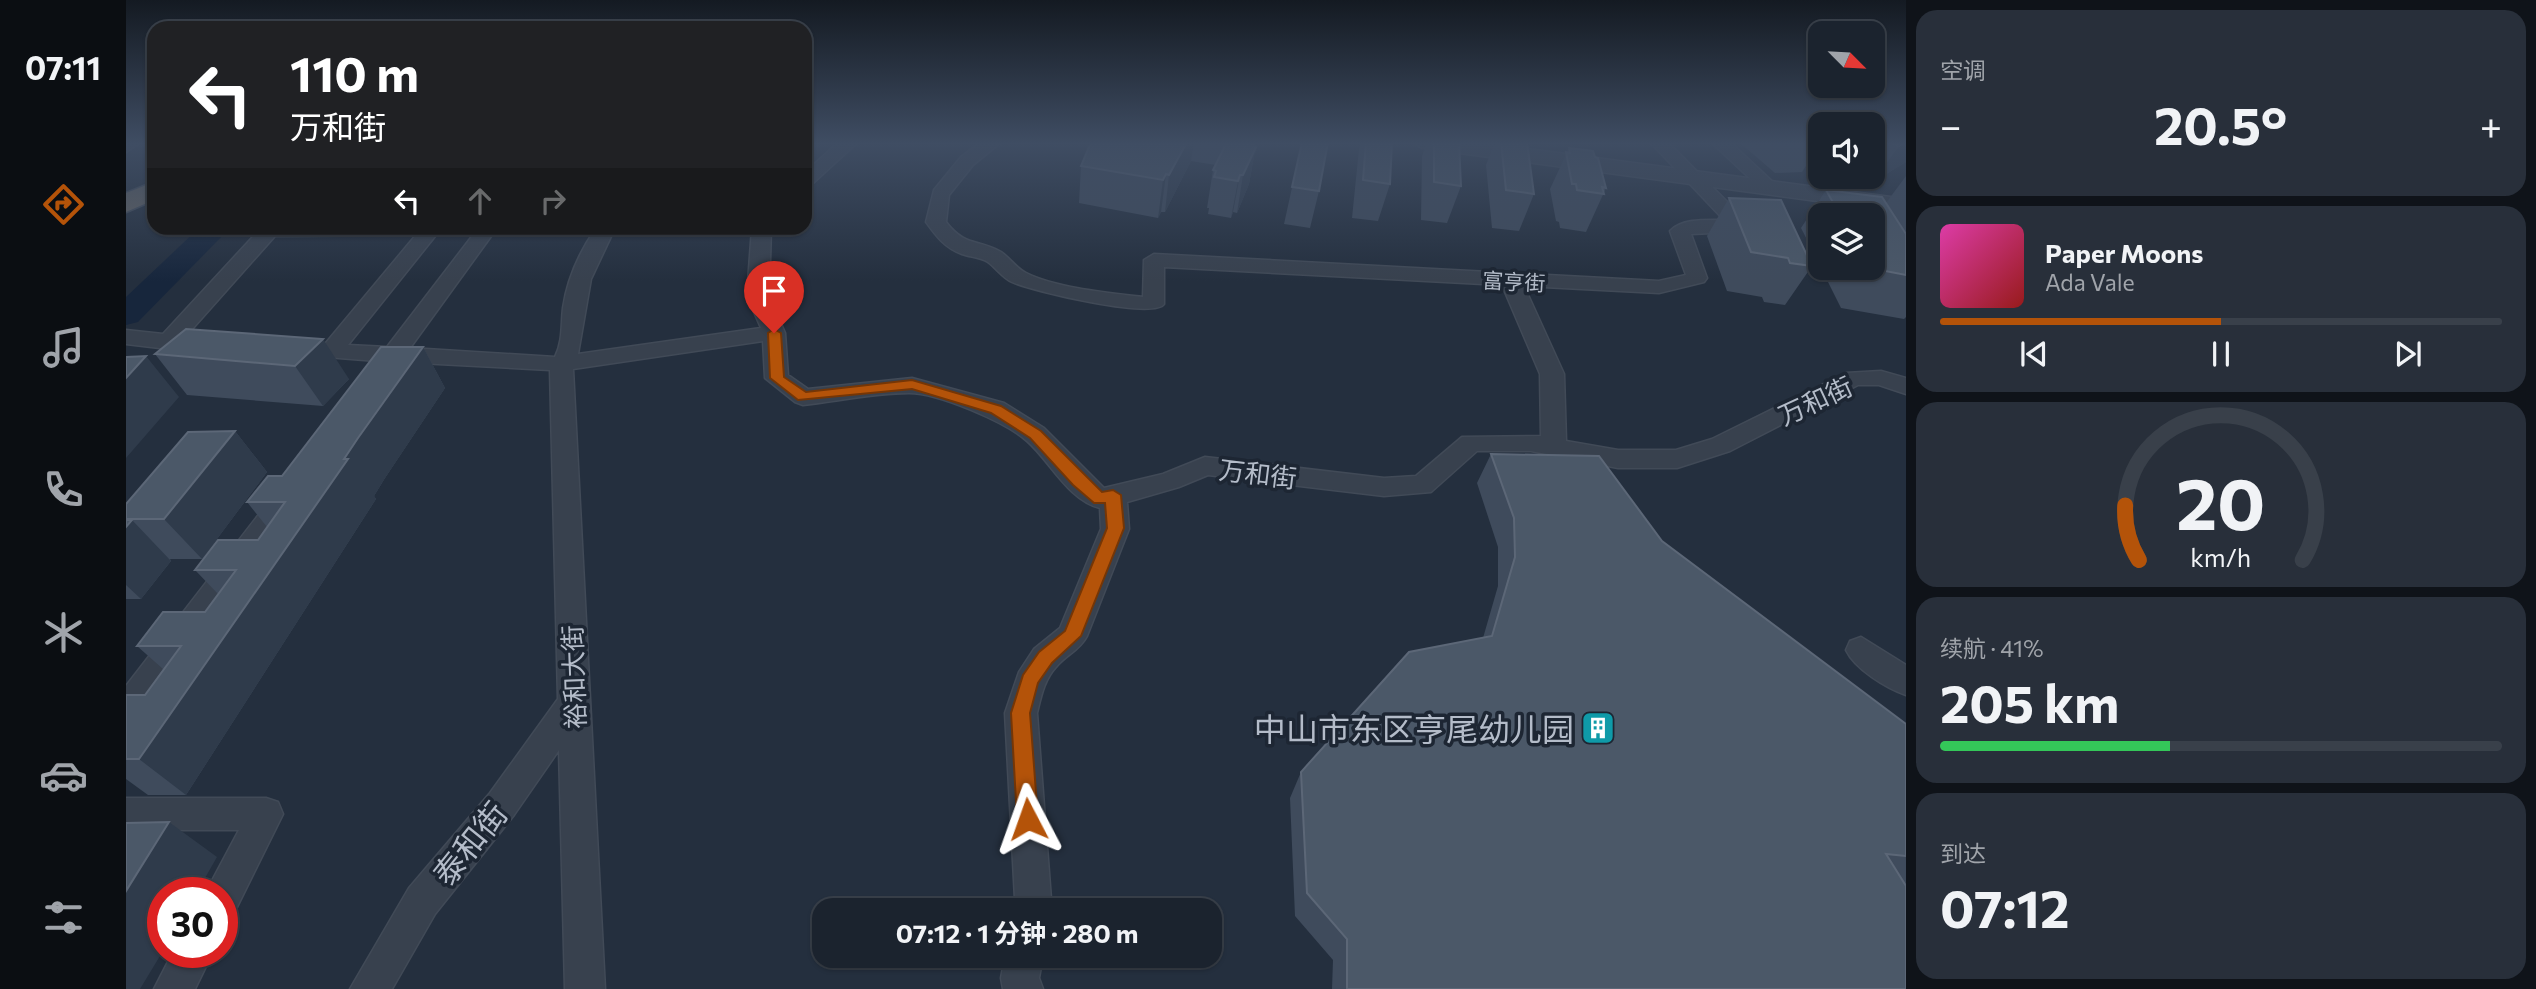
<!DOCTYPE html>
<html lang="zh">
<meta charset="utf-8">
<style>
body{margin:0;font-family:Commissioner,"Noto Sans SC",sans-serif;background:#282f3a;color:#f1f3f6;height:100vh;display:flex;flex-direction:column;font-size:26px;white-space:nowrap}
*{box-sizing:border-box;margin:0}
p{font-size:23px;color:#a0a4aa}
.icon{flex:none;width:38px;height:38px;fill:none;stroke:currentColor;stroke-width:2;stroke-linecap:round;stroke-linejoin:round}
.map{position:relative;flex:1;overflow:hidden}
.side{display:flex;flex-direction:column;gap:10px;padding:10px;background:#0f1319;width:630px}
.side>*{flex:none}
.banner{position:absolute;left:21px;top:21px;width:665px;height:214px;border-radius:21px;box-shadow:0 2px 5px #0004,0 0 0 2px #39404a;background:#202124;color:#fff;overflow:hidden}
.needle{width:46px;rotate:114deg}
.tools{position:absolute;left:1682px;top:21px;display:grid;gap:14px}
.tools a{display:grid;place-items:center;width:77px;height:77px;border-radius:14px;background:#1b232e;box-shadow:0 2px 5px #0004,0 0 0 2px #39404a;font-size:35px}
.speed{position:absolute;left:21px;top:877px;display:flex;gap:14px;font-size:35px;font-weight:700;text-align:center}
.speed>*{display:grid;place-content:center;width:91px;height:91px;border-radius:50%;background:#1b232e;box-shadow:0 2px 5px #0004,0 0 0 2px #39404a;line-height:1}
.speed .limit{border:10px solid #d22;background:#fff;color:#111}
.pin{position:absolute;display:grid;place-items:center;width:60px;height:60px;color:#fff;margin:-72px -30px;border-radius:50% 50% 50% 0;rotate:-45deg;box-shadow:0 0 7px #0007}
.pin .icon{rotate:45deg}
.me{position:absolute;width:77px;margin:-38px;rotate:356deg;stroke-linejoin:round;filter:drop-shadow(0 0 5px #0008)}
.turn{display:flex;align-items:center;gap:24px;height:147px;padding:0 28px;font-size:32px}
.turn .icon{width:91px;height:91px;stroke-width:2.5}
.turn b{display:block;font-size:49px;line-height:60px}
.lanes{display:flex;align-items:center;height:66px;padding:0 28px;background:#0003;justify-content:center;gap:35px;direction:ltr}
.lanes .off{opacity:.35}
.big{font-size:52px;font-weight:700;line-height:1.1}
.side .card{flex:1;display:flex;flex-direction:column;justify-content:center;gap:10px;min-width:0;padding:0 24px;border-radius:21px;background:#282f3a}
.side .dial{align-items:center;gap:0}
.dial svg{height:182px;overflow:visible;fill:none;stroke:#39404a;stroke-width:7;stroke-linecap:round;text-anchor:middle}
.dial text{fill:#f1f3f6;stroke:none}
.song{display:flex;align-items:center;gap:21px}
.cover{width:84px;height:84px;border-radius:10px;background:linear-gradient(135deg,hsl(320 70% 55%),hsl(0 70% 35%))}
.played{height:7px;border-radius:4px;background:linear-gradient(90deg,#b45309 50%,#39404a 50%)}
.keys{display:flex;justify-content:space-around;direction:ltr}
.heat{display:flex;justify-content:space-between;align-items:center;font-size:38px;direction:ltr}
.charge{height:10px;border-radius:5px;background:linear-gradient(90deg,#34c759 41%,#39404a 0)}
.trip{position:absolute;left:686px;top:898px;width:410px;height:70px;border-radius:21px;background:#1b232e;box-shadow:0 2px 5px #0004,0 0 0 2px #39404a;font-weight:700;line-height:70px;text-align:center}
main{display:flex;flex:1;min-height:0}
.menu{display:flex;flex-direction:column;width:126px;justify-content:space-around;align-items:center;background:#0b0e12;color:#a0a4aa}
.menu .icon{width:49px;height:49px}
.menu .active{color:#b45309}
.menu b{font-size:32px;color:#f1f3f6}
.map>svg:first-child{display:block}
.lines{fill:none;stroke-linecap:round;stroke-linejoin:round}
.river{fill:#17263c;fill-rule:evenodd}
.minor-casing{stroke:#414a57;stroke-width:3}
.tertiary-casing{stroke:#414a57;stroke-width:3}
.trunk-casing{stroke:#434c59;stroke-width:3}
.minor{fill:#38414e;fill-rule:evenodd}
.tertiary{fill:#38414e;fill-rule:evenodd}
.trunk{fill:#656462;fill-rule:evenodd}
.wall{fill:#3f4b5c}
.shaded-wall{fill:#2f3b4b}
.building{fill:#4b5868;stroke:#5c6777;stroke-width:2}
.route{fill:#b45309;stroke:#753606;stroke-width:2}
.labels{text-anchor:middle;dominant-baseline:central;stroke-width:7;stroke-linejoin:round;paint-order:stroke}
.far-street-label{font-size:21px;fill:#b4bcc9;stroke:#1d2633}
.street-label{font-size:26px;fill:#b4bcc9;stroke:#1d2633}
.near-poi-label{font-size:32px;fill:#b4bcc9;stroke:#1d2633;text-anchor:end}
.near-street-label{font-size:32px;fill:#b4bcc9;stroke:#1d2633}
</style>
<main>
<nav class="menu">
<b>07:11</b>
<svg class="icon active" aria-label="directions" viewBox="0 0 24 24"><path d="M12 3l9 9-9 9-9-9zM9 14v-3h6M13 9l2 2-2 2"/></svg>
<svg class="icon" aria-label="music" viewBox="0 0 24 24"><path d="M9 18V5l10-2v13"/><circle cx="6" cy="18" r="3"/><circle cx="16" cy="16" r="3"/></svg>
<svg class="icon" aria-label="phone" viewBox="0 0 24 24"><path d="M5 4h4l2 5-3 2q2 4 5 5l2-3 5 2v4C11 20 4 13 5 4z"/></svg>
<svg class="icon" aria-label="climate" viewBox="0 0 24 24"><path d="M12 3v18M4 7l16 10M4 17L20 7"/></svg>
<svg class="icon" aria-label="car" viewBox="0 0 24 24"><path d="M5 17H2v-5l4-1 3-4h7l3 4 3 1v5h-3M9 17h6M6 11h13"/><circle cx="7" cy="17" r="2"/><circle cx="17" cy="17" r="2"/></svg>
<svg class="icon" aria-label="filters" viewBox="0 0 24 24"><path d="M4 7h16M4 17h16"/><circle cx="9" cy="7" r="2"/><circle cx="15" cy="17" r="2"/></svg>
</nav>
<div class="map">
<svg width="1780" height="989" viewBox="0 0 1780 989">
<rect width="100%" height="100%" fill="#242f3e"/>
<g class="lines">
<!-- river -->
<path class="river" d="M 73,228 L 104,228 L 12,322 L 0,325 L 0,297 Z"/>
<defs>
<path id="minor" d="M 0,142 L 15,142 L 0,152 Z
M 713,142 L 732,142 L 685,185 L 679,186 L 679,172 Z
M 855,142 L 875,142 L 847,165 L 823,195 L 820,222 C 839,247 852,239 875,252 C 884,258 890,268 900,273 C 930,288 983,293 1017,297 L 1018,260 L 1028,254 L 1533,281 L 1560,275 L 1544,231 C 1556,218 1581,220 1598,220 L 1524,142 L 1542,142 L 1615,216 L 1618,226 L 1608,232 L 1565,234 L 1581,278 L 1578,282 L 1533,293 L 1398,286 L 1438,374 L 1440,441 L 1492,450 L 1550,450 L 1586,439 L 1720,373 L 1755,371 L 1780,378 L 1780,394 L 1753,385 L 1732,385 L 1604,451 L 1551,468 L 1492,468 L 1405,451 L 1351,451 L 1305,492 L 1258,496 L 1082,475 L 1053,487 L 1001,502 L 1003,529 L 961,636 C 954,650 940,655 930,667 C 918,680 915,697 911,713 L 925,899 L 924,910 L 886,910 L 889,899 L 879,713 L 893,672 L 908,649 L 934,628 L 975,529 L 974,508 C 942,500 924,461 901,441 C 880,422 812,393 783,393 C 749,393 712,401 677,405 L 669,402 L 639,378 L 637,341 L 447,369 L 479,989 L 439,989 L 433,750 L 388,815 L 309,914 L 266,989 L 224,989 L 283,888 L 364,793 L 432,699 L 424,370 L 274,362 C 267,371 263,374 251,371 L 248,366 L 251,361 L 162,354 L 159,349 L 162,344 L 199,344 L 290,235 L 149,236 L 60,336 L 87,339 L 90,344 L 87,349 L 42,349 L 0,344 L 0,330 L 37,334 L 135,228 L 371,228 L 284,348 L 429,357 C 437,341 435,325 437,308 C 441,280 454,251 470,228 L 489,228 L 465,279 L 452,354 L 635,328 L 621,296 L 626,228 L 645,228 L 643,296 L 659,333 L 662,375 L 682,389 L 786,378 L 878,403 L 918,428 L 978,488 L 1037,474 L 1079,457 L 1258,478 L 1290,476 L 1336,437 L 1415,436 L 1414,374 L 1376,285 L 1038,267 L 1038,304 C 1027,320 906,291 886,282 C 877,278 870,268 862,262 C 854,257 844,257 836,254 C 819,248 810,236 800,222 L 808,190 L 835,157 ZM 310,235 L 347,235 L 261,347 L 222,345 Z
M 1585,142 L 1604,142 L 1648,183 L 1645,187 L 1633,187 Z
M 160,488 L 169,491 L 173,498 L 169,505 L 11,720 L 0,724 L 0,686 L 151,491 Z
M 1735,637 L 1780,665 L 1780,695 C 1760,688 1729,669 1720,650 L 1724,641 Z
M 0,798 L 140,798 L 152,802 L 157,814 L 109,911 L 96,916 L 96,892 L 80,892 L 113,830 L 0,830 Z
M 47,952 L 87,952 L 69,989 L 28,989 Z
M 879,956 L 917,956 L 913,978 L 917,989 L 877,989 L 875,978 Z"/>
<path id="tertiary" d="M 1286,142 L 1349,142 L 1780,199 L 1780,213 L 1296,148 Z"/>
<path id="trunk" d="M 28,182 L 28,200 L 0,212 L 0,193 Z"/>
</defs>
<!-- minor casing -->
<use href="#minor" class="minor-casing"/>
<!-- tertiary casing -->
<use href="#tertiary" class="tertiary-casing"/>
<!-- trunk casing -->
<use href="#trunk" class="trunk-casing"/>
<!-- minor -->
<use href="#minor" class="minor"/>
<!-- tertiary -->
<use href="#tertiary" class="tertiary"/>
<!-- trunk -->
<use href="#trunk" class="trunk"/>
</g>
<!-- wall -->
<path class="wall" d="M 965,142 L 1134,142 L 1128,156 L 1123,184 L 1111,213 L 1107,212 L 1105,218 L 1082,214 L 1083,208 L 1081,208 L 1087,170 L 1090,165 L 1065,161 L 1039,212 L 1035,212 L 1032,218 L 953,203 L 955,166 Z
M 1176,142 L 1193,191 L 1184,228 L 1158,224 Z
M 1235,142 L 1266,142 L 1264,184 L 1252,221 L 1226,218 L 1233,149 Z
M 1301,142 L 1333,142 L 1335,186 L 1321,223 L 1295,220 L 1296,156 Z
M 1369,142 L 1401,142 L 1408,194 L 1393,231 L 1366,228 L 1360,165 Z
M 1613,142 L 1694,142 L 1694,144 L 1676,172 L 1649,173 Z
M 1746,142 L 1780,142 L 1780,162 L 1747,182 L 1733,177 L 1746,177 Z
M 1443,148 L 1469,157 L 1480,188 L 1460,232 L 1434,228 L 1433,222 L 1430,221 L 1424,189 Z
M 1780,176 L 1780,317 L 1778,319 L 1715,308 L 1695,268 L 1746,268 L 1746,215 L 1694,215 L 1694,265 L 1675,228 L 1700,190 L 1760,203 Z
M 1603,198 L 1686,266 L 1659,305 L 1638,302 L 1636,297 L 1601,291 L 1581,236 Z
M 60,329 L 223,379 L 197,406 L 61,395 L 29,354 Z
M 297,347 L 319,388 L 259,478 L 248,496 L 250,499 L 60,795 L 22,795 L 0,779 L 0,695 L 19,695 L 37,669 L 11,646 L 79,612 L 92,594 L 69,570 L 132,540 L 141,527 L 121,502 L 156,476 Z
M 109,431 L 141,472 L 76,559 L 44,559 L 45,561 L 15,599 L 0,599 L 0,504 Z
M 1365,454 L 1536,541 L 1780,724 L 1780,884 L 1778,884 L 1780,989 L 1206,989 L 1207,960 L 1169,916 L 1164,798 L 1175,772 L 1357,638 L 1372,586 L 1372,547 L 1351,483 Z"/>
<!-- shaded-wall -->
<path class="shaded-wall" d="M 1061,142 L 1068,142 L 1065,161 L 1039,212 L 1043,175 Z
M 1126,142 L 1134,142 L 1128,156 L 1123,184 L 1111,213 L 1117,175 Z
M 1778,142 L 1780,142 L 1780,162 L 1747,182 L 1773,146 Z
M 1040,174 L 1035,212 L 1032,218 L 1037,180 Z
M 1114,175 L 1107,212 L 1105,218 L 1112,181 Z
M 197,339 L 223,379 L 197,406 L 169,366 Z
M 297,347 L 319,388 L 259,478 L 248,496 L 250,499 L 60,795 L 13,759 L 232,438 Z
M 20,356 L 53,397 L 0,458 L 0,378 Z
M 109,431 L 141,472 L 76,559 L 38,519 Z
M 6,520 L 45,561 L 15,599 L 0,585 L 0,527 Z
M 43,822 L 91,857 L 71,892 L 37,892 L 37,951 L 14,989 L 0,989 L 0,891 Z"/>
<!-- building -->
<path class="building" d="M 965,142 L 1061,142 L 1043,175 L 1040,174 L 1037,180 L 955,166 Z
M 1101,142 L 1129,142 L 1127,146 L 1130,147 L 1117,175 L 1114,175 L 1112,181 L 1088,177 L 1090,171 L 1087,170 Z
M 1176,142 L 1202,142 L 1193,191 L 1166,187 Z
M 1240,142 L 1266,142 L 1264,184 L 1237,180 Z
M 1308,142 L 1333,142 L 1335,186 L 1308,182 Z
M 1375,142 L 1401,142 L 1408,194 L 1380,190 Z
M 1763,142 L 1778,142 L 1773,146 Z
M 1443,148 L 1467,151 L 1469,157 L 1472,158 L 1480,188 L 1476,187 L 1478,194 L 1451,190 L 1450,184 L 1446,184 L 1440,152 L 1444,153 Z
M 1700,190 L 1756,197 L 1780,234 L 1780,275 L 1744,268 L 1746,268 L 1746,215 L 1714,215 Z
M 1603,198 L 1655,200 L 1686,266 L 1664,263 L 1662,258 L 1625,252 Z
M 60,329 L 197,339 L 169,366 L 29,354 Z
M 255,347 L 297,347 L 232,438 L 218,459 L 222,459 L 13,759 L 0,759 L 0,695 L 19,695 L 55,646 L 11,646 L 37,612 L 79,612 L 110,570 L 69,570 L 92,540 L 132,540 L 159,502 L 121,502 L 142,476 L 156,476 Z
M 20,356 L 0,378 L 0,357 Z
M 109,431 L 38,519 L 0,519 L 0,504 L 62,432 Z
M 1365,454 L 1473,456 L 1536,541 L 1780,724 L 1780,856 L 1760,854 L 1780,886 L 1780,989 L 1221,989 L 1221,939 L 1181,893 L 1175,772 L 1283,652 L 1366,636 L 1389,557 L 1388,518 Z
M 0,520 L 6,520 L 0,527 Z
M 43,822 L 0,891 L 0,823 Z"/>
<!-- sky -->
<linearGradient id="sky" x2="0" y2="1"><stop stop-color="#141a22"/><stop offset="0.51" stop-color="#3f4d63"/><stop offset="1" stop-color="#3f4d63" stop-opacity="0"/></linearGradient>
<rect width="1780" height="281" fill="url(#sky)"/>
<!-- route -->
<path class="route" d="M 648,329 L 655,333 L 658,377 L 680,392 L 786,380 L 875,406 L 915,431 L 976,492 L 987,490 L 995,495 L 998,528 L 955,636 L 926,663 L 912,683 L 904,713 L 912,819 L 909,826 L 902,829 L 894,826 L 891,819 L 885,713 L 897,675 L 913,652 L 939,631 L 981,528 L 979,503 L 968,503 L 947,485 L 904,438 L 865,413 L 786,389 L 672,400 L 644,378 L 642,333 Z"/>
<!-- icons -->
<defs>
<symbol id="building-square" viewBox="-11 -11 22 22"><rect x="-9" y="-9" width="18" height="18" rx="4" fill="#0f9aa8" stroke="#1d2633"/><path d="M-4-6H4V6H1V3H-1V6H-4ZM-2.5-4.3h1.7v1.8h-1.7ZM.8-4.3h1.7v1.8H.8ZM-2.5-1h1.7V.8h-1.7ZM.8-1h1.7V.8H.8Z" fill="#fff"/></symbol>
</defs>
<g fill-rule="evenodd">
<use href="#building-square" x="1453" y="709" width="38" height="38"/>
</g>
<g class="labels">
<!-- far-street labels -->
<g class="far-street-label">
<text transform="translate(1388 281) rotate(3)">富亨街</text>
</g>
<!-- street labels -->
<g class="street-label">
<text transform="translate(1689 400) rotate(-25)">万和街</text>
<text transform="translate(1132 473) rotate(7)">万和街</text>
<text transform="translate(447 677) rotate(-92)">裕和大街</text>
</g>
<!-- near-poi labels -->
<g class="near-poi-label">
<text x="1448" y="728">中山市东区亨尾幼儿园</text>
</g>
<!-- near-street labels -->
<g class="near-street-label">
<text transform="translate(343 843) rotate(-51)">泰和街</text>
</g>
</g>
</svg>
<div class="tools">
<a><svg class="needle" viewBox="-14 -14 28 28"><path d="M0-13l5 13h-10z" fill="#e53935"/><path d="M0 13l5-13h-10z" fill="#a0a4aa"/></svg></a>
<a><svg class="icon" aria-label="sound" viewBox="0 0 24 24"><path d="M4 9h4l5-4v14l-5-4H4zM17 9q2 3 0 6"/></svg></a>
<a><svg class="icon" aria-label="layers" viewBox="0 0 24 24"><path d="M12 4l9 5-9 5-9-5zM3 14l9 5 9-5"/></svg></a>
</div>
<div class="speed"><div class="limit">30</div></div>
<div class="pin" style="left:648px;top:333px;background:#d93025"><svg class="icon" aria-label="arrive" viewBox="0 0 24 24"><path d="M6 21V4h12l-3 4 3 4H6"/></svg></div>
<svg class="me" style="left:902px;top:819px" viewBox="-20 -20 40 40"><path d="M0-17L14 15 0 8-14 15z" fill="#b45309" stroke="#fff" stroke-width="4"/></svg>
<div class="trip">07:12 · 1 分钟 · 280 m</div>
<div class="banner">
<div class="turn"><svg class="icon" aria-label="left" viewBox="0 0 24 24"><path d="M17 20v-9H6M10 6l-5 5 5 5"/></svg><div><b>110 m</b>万和街</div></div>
<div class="lanes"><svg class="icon" aria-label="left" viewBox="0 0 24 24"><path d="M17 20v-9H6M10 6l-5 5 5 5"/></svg><svg class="icon off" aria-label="ahead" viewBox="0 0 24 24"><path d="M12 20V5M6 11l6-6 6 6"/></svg><svg class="icon off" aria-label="right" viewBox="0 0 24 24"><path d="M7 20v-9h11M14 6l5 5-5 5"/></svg></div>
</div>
</div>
<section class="side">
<div class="card"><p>空调</p>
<div class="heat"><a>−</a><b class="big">20.5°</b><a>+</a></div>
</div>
<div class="card">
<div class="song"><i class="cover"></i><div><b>Paper Moons</b><p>Ada Vale</p></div></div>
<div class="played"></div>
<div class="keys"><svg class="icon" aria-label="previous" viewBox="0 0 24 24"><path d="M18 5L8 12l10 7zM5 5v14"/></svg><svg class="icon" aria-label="pause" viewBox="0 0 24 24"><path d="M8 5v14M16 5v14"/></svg><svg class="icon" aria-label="next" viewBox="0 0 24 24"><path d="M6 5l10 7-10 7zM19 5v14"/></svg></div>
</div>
<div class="card dial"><svg viewBox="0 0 100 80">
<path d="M14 69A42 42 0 1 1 86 69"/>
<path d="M14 69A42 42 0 0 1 8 45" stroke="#b45309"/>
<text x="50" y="56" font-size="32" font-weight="700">20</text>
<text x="50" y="72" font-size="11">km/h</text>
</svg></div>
<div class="card"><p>续航 · 41%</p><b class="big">205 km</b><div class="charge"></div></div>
<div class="card"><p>到达</p><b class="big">07:12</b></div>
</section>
</main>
